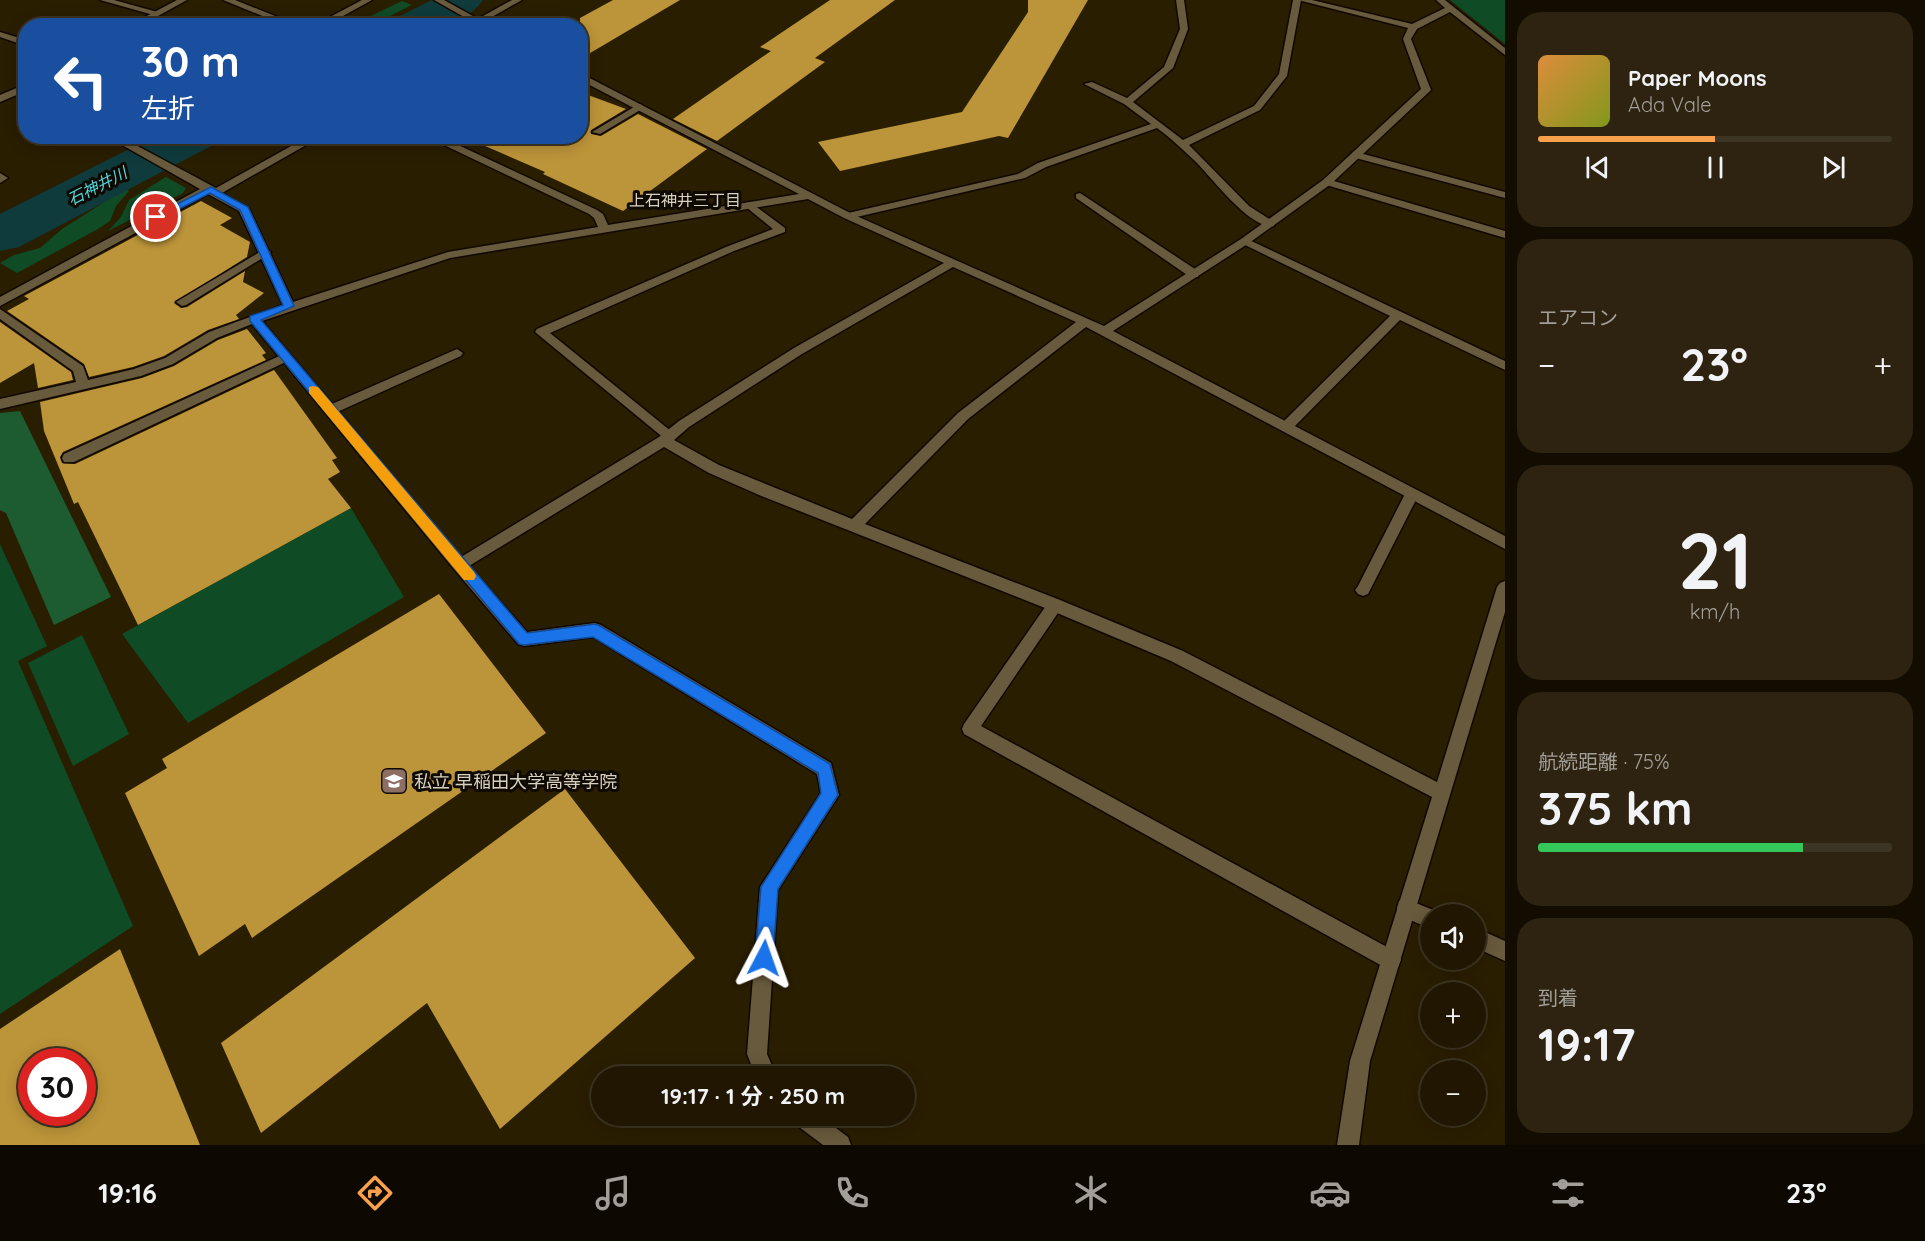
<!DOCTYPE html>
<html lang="ja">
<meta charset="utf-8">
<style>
body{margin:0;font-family:Quicksand,"Noto Sans JP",sans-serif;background:#2d2310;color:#f1f3f6;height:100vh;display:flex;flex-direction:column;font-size:22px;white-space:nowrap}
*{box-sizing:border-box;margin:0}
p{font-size:20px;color:#a29f99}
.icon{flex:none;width:33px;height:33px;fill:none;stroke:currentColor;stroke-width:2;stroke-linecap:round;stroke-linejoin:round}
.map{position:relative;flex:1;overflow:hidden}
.sheet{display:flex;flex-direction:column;gap:12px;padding:12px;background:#120c01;width:420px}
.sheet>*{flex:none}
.hud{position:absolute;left:18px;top:18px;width:570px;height:126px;border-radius:24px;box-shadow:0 3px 15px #0003,0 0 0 2px #3d3523;background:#1a4fa0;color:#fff;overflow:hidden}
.tools{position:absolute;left:1420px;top:904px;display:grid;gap:12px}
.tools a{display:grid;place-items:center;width:66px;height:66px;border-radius:50%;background:#201601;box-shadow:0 3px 15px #0003,0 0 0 2px #3d3523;font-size:30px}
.speed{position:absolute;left:18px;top:1048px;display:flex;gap:12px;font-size:30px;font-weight:700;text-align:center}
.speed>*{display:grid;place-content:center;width:78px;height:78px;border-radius:50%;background:#201601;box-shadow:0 3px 15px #0003,0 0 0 2px #3d3523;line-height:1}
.speed .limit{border:9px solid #d22;background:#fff;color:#111}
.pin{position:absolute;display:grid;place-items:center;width:51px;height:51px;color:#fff;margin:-26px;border:3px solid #fff;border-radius:50%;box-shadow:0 2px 6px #0007}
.me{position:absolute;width:66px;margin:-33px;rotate:4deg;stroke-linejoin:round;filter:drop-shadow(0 0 4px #0008)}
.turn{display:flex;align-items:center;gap:21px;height:126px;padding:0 24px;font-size:27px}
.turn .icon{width:78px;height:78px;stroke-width:2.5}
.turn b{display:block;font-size:42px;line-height:51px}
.big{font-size:45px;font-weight:700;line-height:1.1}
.sheet .card{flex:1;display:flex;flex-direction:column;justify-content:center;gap:9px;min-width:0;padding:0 21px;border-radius:24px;background:#2d2310}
.sheet .dial{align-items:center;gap:0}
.dial b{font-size:78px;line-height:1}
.song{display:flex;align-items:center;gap:18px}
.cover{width:72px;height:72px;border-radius:9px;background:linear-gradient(135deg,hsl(30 70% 55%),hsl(70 70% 35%))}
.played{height:6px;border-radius:3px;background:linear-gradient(90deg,#f9a04c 50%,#3d3523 50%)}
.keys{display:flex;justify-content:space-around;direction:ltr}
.heat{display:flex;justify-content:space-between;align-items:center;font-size:33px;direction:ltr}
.charge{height:9px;border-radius:4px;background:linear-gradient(90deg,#34c759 75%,#3d3523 0)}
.trip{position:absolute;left:591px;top:1066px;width:324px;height:60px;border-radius:30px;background:#201601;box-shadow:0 3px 15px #0003,0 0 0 2px #3d3523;font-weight:700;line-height:60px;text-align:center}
.tabs{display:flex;height:96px;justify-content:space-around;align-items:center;background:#0d0900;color:#a29f99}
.tabs .icon{width:42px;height:42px}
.tabs .current{color:#f9a04c}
.tabs b{font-size:27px;color:#f1f3f6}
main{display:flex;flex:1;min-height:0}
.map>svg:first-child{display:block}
.green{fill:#0f4b25}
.forest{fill:#1d5b31}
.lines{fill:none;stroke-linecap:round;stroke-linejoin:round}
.river{fill:#0f3b3d;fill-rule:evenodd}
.building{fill:#bc9439;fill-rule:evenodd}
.service-casing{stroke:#110800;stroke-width:3}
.minor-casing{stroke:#110800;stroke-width:3}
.tertiary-casing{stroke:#110800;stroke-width:3}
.service{fill:#685a3c;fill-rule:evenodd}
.minor{fill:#685a3c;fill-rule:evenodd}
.tertiary{fill:#685a3c;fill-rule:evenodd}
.route{fill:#1a73e8;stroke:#114b97;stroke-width:1.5}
.slow{fill:#f59e0b}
.labels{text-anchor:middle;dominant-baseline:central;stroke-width:6;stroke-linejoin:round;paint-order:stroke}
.far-water-label{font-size:16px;font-style:italic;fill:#50dae2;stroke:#0e0901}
.far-neighbourhood-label{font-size:16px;fill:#d9d1c0;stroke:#0e0901}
.poi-label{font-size:18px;fill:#d9d1c0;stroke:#0e0901;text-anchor:start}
</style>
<main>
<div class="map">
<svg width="1505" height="1145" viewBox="0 0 1505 1145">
<rect width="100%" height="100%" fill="#2a1e01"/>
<!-- green -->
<path class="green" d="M 1450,0 L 1505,0 L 1505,44 Z
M 402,1 L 412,5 L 372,25 L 352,25 Z
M 166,177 L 186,188 L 183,193 L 108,231 L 121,217 L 129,200 Z
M 125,189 L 129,191 L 116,206 L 110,221 L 98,229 L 17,273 L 0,263 L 14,255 L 40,248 L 62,229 Z
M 351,508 L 404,597 L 188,723 L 122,634 Z
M 0,544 L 47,646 L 18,661 L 133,926 L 0,1014 Z
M 82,635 L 129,734 L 73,766 L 28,663 Z"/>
<!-- forest -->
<path class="forest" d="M 20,411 L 111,597 L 54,625 L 6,513 L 0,510 L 0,413 Z"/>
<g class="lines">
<!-- river -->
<path class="river" d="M 432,0 L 483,0 C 462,30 425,26 392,26 L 398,17 Z
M 155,136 L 218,136 L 211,146 L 19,247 L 0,251 L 0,214 Z"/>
</g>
<!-- building -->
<path class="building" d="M 613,0 L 680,0 L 580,59 L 580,18 Z
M 830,0 L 895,0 L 815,58 L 825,62 L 717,141 L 673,119 L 771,51 L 760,47 Z
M 1028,0 L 1088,0 L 1008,138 L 999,136 L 840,171 L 818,142 L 962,112 L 1028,12 Z
M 580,92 L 626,109 L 591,130 L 591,134 L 601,136 L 638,114 L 707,149 L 623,211 L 543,174 L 545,172 L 462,136 L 580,136 Z
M 201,201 L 232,218 L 220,225 L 250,242 L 247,257 L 174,303 L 181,308 L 187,307 L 245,271 L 243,282 L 264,293 L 236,315 L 239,319 L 208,330 L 164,356 L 133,367 L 89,377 L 84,364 L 7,311 L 29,299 L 24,296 Z
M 0,322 L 71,372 L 73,380 L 38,388 L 34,363 L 0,383 Z
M 247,329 L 266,353 L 262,355 L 266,360 L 63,452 L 60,457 L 62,463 L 75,464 L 274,370 L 337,458 L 332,460 L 340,472 L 328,479 L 351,508 L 138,625 L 78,502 L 74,504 L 44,431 L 40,402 L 142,378 L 174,366 L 218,340 Z
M 439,594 L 546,733 L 252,938 L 245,924 L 199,956 L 125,793 L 167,768 L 162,759 Z
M 565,789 L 695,958 L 500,1129 L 427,1003 L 261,1133 L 221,1043 Z
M 120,949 L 200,1145 L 0,1145 L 0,1029 ZM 32,1062 L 82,1062 L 82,1113 L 32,1113 Z"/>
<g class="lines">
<defs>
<path id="service" d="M 100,0 L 114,0 L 161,13 L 157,16 Z
M 1176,0 L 1184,0 L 1188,29 L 1173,68 L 1133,102 L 1183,140 L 1254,106 L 1279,74 L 1293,0 L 1301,0 L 1287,76 L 1260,110 L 1189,145 L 1249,206 L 1274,222 L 1274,226 C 1251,230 1212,178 1196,162 C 1184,151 1171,138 1157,128 L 1046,167 L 1025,178 L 848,219 L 843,216 L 848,213 L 1018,174 L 1038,163 L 1151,124 L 1124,104 L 1084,84 L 1092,82 L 1127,98 L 1164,67 L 1180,29 Z
M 0,32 L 26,40 L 26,46 L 0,37 Z
M 639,104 L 642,105 L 642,109 L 600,134 L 592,132 Z
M 1356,152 L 1505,192 L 1505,198 L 1352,157 L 1352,153 Z
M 1327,179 L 1505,231 L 1505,238 L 1323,184 L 1323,180 Z
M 1080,193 L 1198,271 L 1198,277 L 1190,277 L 1076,198 L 1076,194 Z
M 750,202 L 785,228 L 785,232 L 734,251 L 550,333 L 677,436 L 675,439 L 665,439 L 535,332 L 537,329 L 726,247 L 773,229 L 746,207 L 746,203 Z
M 1245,238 L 1505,361 L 1505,370 L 1400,320 L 1291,430 L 1281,430 L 1279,427 L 1281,424 L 1390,316 L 1241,243 L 1239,241 Z
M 265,249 L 271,252 L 269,254 L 186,305 L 182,306 L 176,302 Z
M 457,349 L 463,353 L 461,356 L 335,413 L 330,415 L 323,410 L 325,407 Z
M 286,353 L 292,357 L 290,360 L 74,462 L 64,462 L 62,458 L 64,454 Z
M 1412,489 L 1419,494 L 1368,594 L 1363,596 L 1358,594 L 1355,590 L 1358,586 L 1407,490 Z
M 1055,599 L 1060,600 L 1063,605 L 1060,610 L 981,726 L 1398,953 L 1401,960 L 1398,967 L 1391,970 L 1384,967 L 964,734 L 962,729 L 964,724 L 1050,600 Z
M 1406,899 L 1438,912 L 1439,915 L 1431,915 L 1431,929 L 1399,915 L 1397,908 L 1399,901 Z
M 1476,928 L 1505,941 L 1505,961 L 1476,948 Z"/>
<path id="minor" d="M 177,0 L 187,0 L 140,26 L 128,26 Z
M 223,0 L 235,0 L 300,26 L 287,26 Z
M 362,0 L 372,0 L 325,26 L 313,26 Z
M 434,0 L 444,0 L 491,26 L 480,26 Z
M 1298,0 L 1312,0 L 1412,24 L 1445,8 L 1436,0 L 1445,0 L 1505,48 L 1505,55 L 1450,12 L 1417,29 L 1411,39 L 1431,90 L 1429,92 L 1331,184 L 1249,243 L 1113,331 L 1505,536 L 1505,549 L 1086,327 L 968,419 L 865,524 L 1060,600 L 1183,651 L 1437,782 L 1497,587 L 1500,583 L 1505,581 L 1505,612 L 1370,1061 L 1359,1145 L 1337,1145 L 1350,1061 L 1432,797 L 1171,661 L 1050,610 L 759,495 L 709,473 L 664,447 L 469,566 L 527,632 L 595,623 L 601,625 L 831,763 L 839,795 L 778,890 L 767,1054 L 777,1077 L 756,1077 L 747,1054 L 760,887 L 821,793 L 817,774 L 593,637 L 524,646 L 518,644 L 454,569 L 252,324 L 217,338 L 173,364 L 141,376 L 0,409 L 0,399 L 76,382 L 73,371 L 0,319 L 0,309 L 83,366 L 88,380 L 134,369 L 165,358 L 209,332 L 283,305 L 239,211 L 208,194 L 0,306 L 0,297 L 200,189 L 106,136 L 119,136 L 216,188 L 309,136 L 322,136 L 222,193 L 249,209 L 293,302 L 448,252 L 598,227 L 594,218 L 589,214 L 425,136 L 439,136 L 597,210 L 603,214 L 608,225 L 799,194 L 580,80 L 580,73 L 852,214 L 1104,326 L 1241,239 L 1323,180 L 1421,89 L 1403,39 L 1408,28 ZM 808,199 L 844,218 L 944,263 L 794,348 L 679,421 L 659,437 L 461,557 L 262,321 L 450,258 ZM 953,267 L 1076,322 L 958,413 L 852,519 L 719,465 L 674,440 L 689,427 L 802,354 Z
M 26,84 L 26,91 L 0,102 L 0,95 Z
M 0,173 L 8,178 L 0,183 Z
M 792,1116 L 820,1116 L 848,1137 L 851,1145 L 823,1145 L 795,1124 Z"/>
<path id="tertiary" d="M 512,0 L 522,0 L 481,23 L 474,21 Z"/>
</defs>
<!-- service casing -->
<use href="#service" class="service-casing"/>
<!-- minor casing -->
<use href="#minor" class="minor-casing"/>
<!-- tertiary casing -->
<use href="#tertiary" class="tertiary-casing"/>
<!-- service -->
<use href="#service" class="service"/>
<!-- minor -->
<use href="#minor" class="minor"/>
<!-- tertiary -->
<use href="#tertiary" class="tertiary"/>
</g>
<!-- route -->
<path class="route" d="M 211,187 L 248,207 L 294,306 L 261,320 L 527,633 L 595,624 L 600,626 L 830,764 L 838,795 L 778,889 L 773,958 L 770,965 L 764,967 L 758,965 L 755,958 L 761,887 L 821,793 L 818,773 L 593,637 L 524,645 L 519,644 L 250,321 L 250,316 L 283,305 L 240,210 L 210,193 L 160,219 L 151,217 Z"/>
<!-- slow -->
<path class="slow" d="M 313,386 L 318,387 L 474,572 L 476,576 L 474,580 L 464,580 L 309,393 L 309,387 Z"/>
<!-- icons -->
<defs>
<symbol id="school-square" viewBox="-11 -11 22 22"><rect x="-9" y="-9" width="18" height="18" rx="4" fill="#8d6e63" stroke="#0e0901"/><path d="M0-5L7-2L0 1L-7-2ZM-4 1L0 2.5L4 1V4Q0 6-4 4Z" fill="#fff"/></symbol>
</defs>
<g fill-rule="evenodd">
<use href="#school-square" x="379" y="766" width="30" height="30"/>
</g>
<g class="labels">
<!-- far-water labels -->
<g class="far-water-label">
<text transform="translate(97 186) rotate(-27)">石神井川</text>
</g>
<!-- far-neighbourhood labels -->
<g class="far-neighbourhood-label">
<text x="685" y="200">上石神井三丁目</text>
</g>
<!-- poi labels -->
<g class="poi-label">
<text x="414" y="781">私立 早稲田大学高等学院</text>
</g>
</g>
</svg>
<div class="tools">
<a><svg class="icon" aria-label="sound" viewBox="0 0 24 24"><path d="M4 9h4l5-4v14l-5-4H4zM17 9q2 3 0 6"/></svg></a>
<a>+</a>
<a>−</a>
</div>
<div class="speed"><div class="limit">30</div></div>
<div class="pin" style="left:156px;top:217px;background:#d93025"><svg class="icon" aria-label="arrive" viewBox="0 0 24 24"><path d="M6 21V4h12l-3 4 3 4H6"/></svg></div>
<svg class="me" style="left:764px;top:958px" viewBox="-20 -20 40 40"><path d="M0-17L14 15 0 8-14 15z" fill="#1a73e8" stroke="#fff" stroke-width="4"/></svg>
<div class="trip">19:17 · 1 分 · 250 m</div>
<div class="hud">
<div class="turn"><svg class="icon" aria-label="left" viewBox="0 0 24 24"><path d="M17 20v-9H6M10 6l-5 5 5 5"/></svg><div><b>30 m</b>左折</div></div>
</div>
</div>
<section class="sheet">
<div class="card">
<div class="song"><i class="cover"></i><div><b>Paper Moons</b><p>Ada Vale</p></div></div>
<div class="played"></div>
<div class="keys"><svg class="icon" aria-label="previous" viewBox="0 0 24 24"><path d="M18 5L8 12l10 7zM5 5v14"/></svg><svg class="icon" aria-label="pause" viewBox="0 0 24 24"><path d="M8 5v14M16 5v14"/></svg><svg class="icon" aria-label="next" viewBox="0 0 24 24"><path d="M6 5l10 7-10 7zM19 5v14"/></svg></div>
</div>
<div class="card"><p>エアコン</p>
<div class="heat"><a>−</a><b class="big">23°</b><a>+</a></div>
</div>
<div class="card dial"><b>21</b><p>km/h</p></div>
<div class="card"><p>航続距離 · 75%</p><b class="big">375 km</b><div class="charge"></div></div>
<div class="card"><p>到着</p><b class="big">19:17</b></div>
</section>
</main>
<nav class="tabs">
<b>19:16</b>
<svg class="icon current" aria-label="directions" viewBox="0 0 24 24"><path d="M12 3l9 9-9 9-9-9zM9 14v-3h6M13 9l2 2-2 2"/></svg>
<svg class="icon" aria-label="music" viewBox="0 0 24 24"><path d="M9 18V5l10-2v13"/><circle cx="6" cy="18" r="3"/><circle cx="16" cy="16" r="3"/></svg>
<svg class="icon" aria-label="phone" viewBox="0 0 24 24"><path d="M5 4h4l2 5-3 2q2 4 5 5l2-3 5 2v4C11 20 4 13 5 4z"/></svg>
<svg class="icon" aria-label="climate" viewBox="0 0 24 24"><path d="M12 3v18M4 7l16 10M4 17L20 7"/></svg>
<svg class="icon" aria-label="car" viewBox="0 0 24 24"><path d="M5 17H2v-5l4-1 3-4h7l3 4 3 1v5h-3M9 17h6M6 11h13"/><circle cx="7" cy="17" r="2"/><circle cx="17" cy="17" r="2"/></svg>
<svg class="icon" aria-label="filters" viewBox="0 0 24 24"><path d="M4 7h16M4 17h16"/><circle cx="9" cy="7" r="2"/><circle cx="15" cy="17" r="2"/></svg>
<b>23°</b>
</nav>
